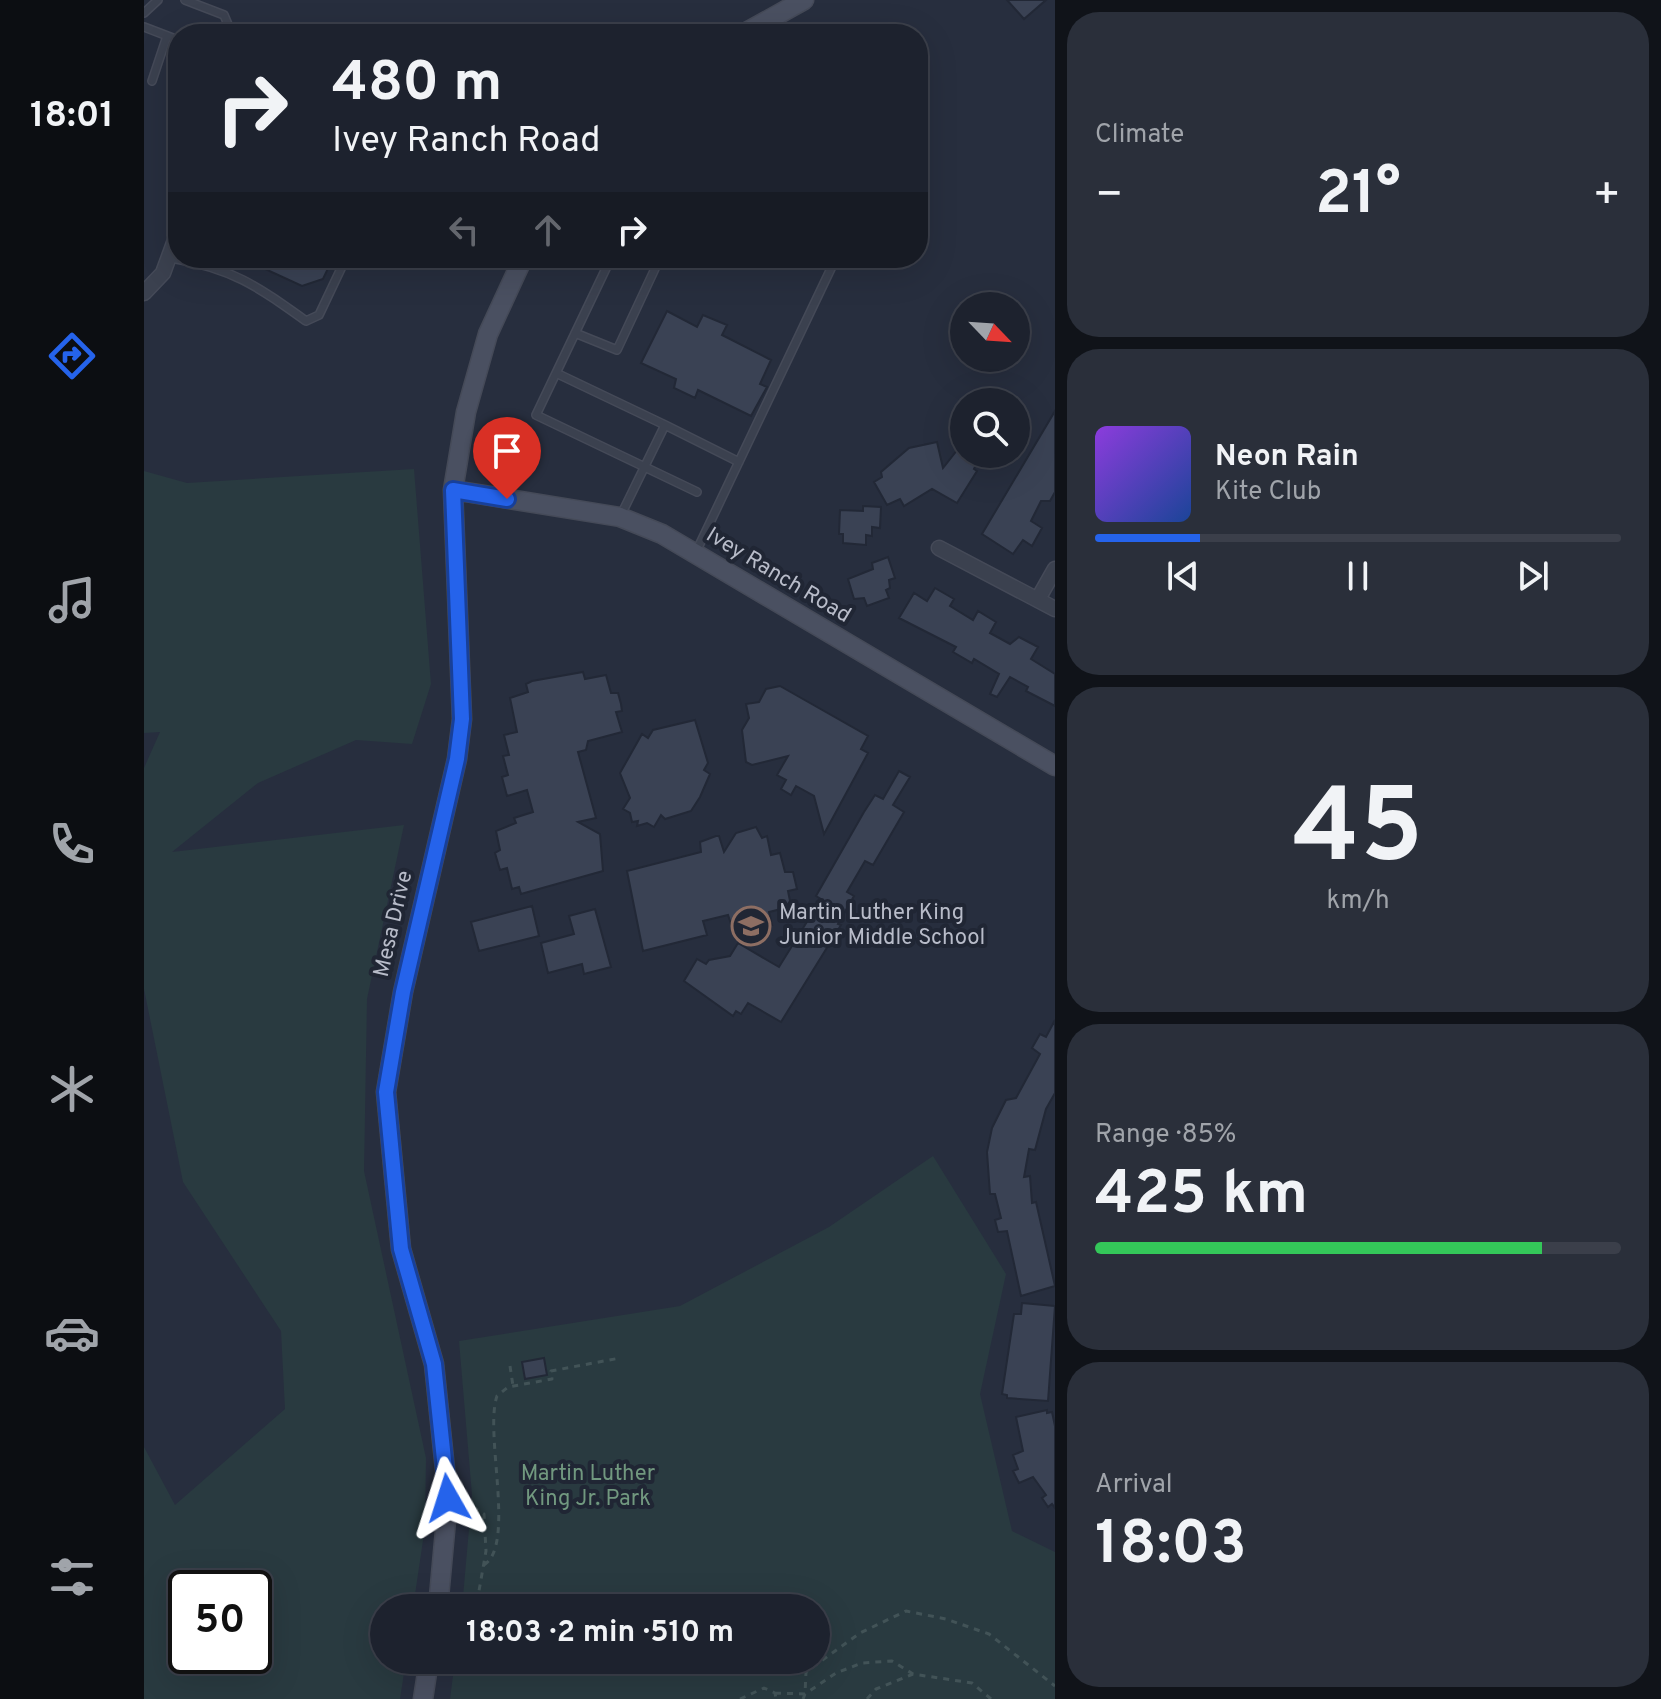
<!DOCTYPE html>
<meta charset="utf-8">
<style>
body{margin:0;font-family:Overpass,sans-serif;background:#2a2f3a;color:#f1f3f6;height:100vh;display:flex;flex-direction:column;font-size:30px;white-space:nowrap}
*{box-sizing:border-box;margin:0}
p{font-size:26px;color:#a0a4aa}
.icon{flex:none;width:44px;height:44px;fill:none;stroke:currentColor;stroke-width:2;stroke-linecap:round;stroke-linejoin:round}
.map{position:relative;flex:1;overflow:hidden}
.panel{display:flex;flex-direction:column;gap:12px;padding:12px;background:#101319;width:606px}
.panel>*{flex:none}
.banner{position:absolute;left:24px;top:24px;width:760px;height:244px;border-radius:32px;box-shadow:0 8px 32px #0002,0 0 0 2px #3b3f4a;background:#1d222e;color:#f1f3f6;overflow:hidden}
.needle{width:52px;rotate:115deg}
.buttons{position:absolute;left:806px;top:292px;display:grid;gap:16px}
.buttons a{display:grid;place-items:center;width:80px;height:80px;border-radius:50%;background:#1d222e;box-shadow:0 8px 32px #0002,0 0 0 2px #3b3f4a;font-size:40px}
.speed{position:absolute;left:24px;top:1570px;display:flex;gap:16px;font-size:40px;font-weight:700;text-align:center}
.speed>*{display:grid;place-content:center;width:104px;height:104px;border-radius:50%;background:#1d222e;box-shadow:0 8px 32px #0002,0 0 0 2px #3b3f4a;line-height:1}
.speed .limit{border:4px solid #111;border-radius:12px;background:#fff;color:#111}
.pin{position:absolute;display:grid;place-items:center;width:68px;height:68px;color:#fff;margin:-82px -34px;border-radius:50% 50% 50% 0;rotate:-45deg;box-shadow:0 0 8px #0007}
.pin .icon{rotate:45deg}
.me{position:absolute;width:88px;margin:-44px;rotate:354deg;stroke-linejoin:round;filter:drop-shadow(0 0 6px #0008)}
.turn{display:flex;align-items:center;gap:28px;height:168px;padding:0 32px;font-size:36px}
.turn .icon{width:104px;height:104px;stroke-width:2.5}
.turn b{display:block;font-size:56px;line-height:68px}
.lanes{display:flex;align-items:center;height:76px;padding:0 32px;background:#0003;justify-content:center;gap:40px;direction:ltr}
.lanes .off{opacity:.35}
.big{font-size:60px;font-weight:700;line-height:1.1}
.panel .card{flex:1;display:flex;flex-direction:column;justify-content:center;gap:12px;min-width:0;padding:0 28px;border-radius:32px;background:#2a2f3a}
.panel .dial{align-items:center;gap:0}
.dial b{font-size:104px;line-height:1}
.song{display:flex;align-items:center;gap:24px}
.cover{width:96px;height:96px;border-radius:12px;background:linear-gradient(135deg,hsl(270 70% 55%),hsl(220 70% 35%))}
.played{height:8px;border-radius:4px;background:linear-gradient(90deg,#2563eb 20%,#3b3f4a 20%)}
.keys{display:flex;justify-content:space-around;direction:ltr}
.heat{display:flex;justify-content:space-between;align-items:center;font-size:44px;direction:ltr}
.charge{height:12px;border-radius:6px;background:linear-gradient(90deg,#34c759 85%,#3b3f4a 0)}
.trip{position:absolute;left:226px;top:1594px;width:460px;height:80px;border-radius:40px;background:#1d222e;box-shadow:0 8px 32px #0002,0 0 0 2px #3b3f4a;font-weight:700;line-height:80px;text-align:center}
main{display:flex;flex:1;min-height:0}
.tabs{display:flex;flex-direction:column;width:144px;justify-content:space-around;align-items:center;background:#0c0e12;color:#a0a4aa}
.tabs .icon{width:56px;height:56px}
.tabs .active{color:#2563eb}
.tabs b{font-size:36px;color:#f1f3f6}
.map>svg:first-child{display:block}
.green{fill:#293a40;fill-rule:evenodd}
.building{fill:#3a4254;stroke:#222836;stroke-width:2}
.lines{fill:none;stroke-linecap:round;stroke-linejoin:round}
.lane-casing{stroke:#454a58;stroke-width:10}
.street-casing{stroke:#454a58;stroke-width:17}
.secondary-casing{stroke:#454a58;stroke-width:21}
.path{stroke:#425357;stroke-width:3;stroke-dasharray:6 6;stroke-linecap:butt}
.lane{stroke:#3b414f;stroke-width:7}
.street{stroke:#3b414f;stroke-width:14}
.secondary{stroke:#4a5061;stroke-width:18}
.route-casing{stroke:#184099;stroke-width:20}
.route{stroke:#2563eb;stroke-width:14}
.labels{text-anchor:middle;dominant-baseline:central;stroke-width:8;stroke-linejoin:round;paint-order:stroke}
.street-label{font-size:22px;fill:#b8bcc9;stroke:#202634}
.poi-label{font-size:22px;fill:#b8bcc9;stroke:#202634;text-anchor:start}
.park-label{font-size:22px;fill:#71987f;stroke:#202634}
</style>
<main>
<nav class="tabs">
<b>18:01</b>
<svg class="icon active" aria-label="directions" viewBox="0 0 24 24"><path d="M12 3l9 9-9 9-9-9zM9 14v-3h6M13 9l2 2-2 2"/></svg>
<svg class="icon" aria-label="music" viewBox="0 0 24 24"><path d="M9 18V5l10-2v13"/><circle cx="6" cy="18" r="3"/><circle cx="16" cy="16" r="3"/></svg>
<svg class="icon" aria-label="phone" viewBox="0 0 24 24"><path d="M5 4h4l2 5-3 2q2 4 5 5l2-3 5 2v4C11 20 4 13 5 4z"/></svg>
<svg class="icon" aria-label="climate" viewBox="0 0 24 24"><path d="M12 3v18M4 7l16 10M4 17L20 7"/></svg>
<svg class="icon" aria-label="car" viewBox="0 0 24 24"><path d="M5 17H2v-5l4-1 3-4h7l3 4 3 1v5h-3M9 17h6M6 11h13"/><circle cx="7" cy="17" r="2"/><circle cx="17" cy="17" r="2"/></svg>
<svg class="icon" aria-label="filters" viewBox="0 0 24 24"><path d="M4 7h16M4 17h16"/><circle cx="9" cy="7" r="2"/><circle cx="15" cy="17" r="2"/></svg>
</nav>
<div class="map">
<svg width="911" height="1699" viewBox="0 0 911 1699">
<rect width="100%" height="100%" fill="#272e3e"/>
<!-- green -->
<path class="green" d="M 270,469 L 287,684 L 268,744 L 212,740 L 114,783 L 28,852 L 260,825 L 223,999 L 220,1171 L 282,1458 L 281,1527 L 269,1608 L 240,1608 L 240,1660 L 262,1660 L 256,1699 L 0,1699 L 0,1447 L 31,1505 L 141,1409 L 137,1331 L 39,1182 L 0,989 L 0,768 L 16,732 L 0,733 L 0,471 L 43,483 ZM 42,1588 L 110,1588 L 110,1656 L 42,1656 Z
M 789,1156 L 862,1274 L 836,1394 L 868,1531 L 911,1552 L 911,1699 L 306,1699 L 311,1660 L 672,1660 L 672,1608 L 318,1608 L 328,1495 L 315,1341 L 536,1306 L 685,1227 Z"/>
<!-- building -->
<path class="building" d="M 863,0 L 902,0 L 880,19 Z
M 97,258 L 189,258 L 179,279 L 158,286 Z
M 523,311 L 553,327 L 559,315 L 583,325 L 578,335 L 627,360 L 616,384 L 623,387 L 607,416 L 554,390 L 551,398 L 530,388 L 532,379 L 497,363 Z
M 911,411 L 911,492 L 906,501 L 897,501 L 887,521 L 898,528 L 888,546 L 879,540 L 869,554 L 838,534 Z
M 793,442 L 799,468 L 814,449 L 834,461 L 830,469 L 833,471 L 813,503 L 788,489 L 760,506 L 756,499 L 743,505 L 730,482 L 738,477 L 737,472 L 765,448 Z
M 719,506 L 737,507 L 736,528 L 728,527 L 728,536 L 722,535 L 722,545 L 699,543 L 699,534 L 695,534 L 696,510 L 719,511 Z
M 744,557 L 751,578 L 745,580 L 746,588 L 742,590 L 745,598 L 723,606 L 720,598 L 710,599 L 704,579 L 729,569 L 728,563 Z
M 791,588 L 810,599 L 806,606 L 829,620 L 834,611 L 852,622 L 846,633 L 866,644 L 875,637 L 894,647 L 887,659 L 911,674 L 911,706 L 882,691 L 884,687 L 866,677 L 853,697 L 846,694 L 855,674 L 830,659 L 828,663 L 809,652 L 812,647 L 755,618 L 770,593 L 783,601 Z
M 439,672 L 441,679 L 462,675 L 467,693 L 474,693 L 477,704 L 478,711 L 472,712 L 478,732 L 444,741 L 442,750 L 434,752 L 452,818 L 434,822 L 456,834 L 459,871 L 377,894 L 375,887 L 368,889 L 363,868 L 356,870 L 351,853 L 356,850 L 352,831 L 372,823 L 370,818 L 389,812 L 383,790 L 363,796 L 358,777 L 364,775 L 359,756 L 365,755 L 360,735 L 373,732 L 366,698 L 384,692 L 382,684 L 388,681 Z
M 636,686 L 724,736 L 717,749 L 724,753 L 680,834 L 670,796 L 652,786 L 647,795 L 637,789 L 642,780 L 633,775 L 644,756 L 608,765 L 602,762 L 598,730 L 605,718 L 602,704 L 615,702 L 622,689 Z
M 551,720 L 564,763 L 560,770 L 566,774 L 556,797 L 547,811 L 521,819 L 517,815 L 510,827 L 503,823 L 493,826 L 494,821 L 488,822 L 486,813 L 479,809 L 486,798 L 476,773 L 498,734 L 504,738 L 509,730 Z
M 755,771 L 766,777 L 749,805 L 760,812 L 729,865 L 721,861 L 703,892 L 710,896 L 694,924 L 697,925 L 637,1022 L 604,1003 L 597,1014 L 592,1011 L 589,1016 L 540,981 L 553,959 L 562,964 L 565,960 L 586,956 L 594,943 L 635,967 L 677,899 L 672,896 L 720,812 L 731,795 L 739,799 Z
M 612,827 L 618,838 L 623,836 L 627,855 L 636,853 L 641,872 L 649,872 L 653,889 L 644,891 L 646,901 L 641,908 L 625,912 L 628,925 L 591,936 L 584,915 L 559,921 L 563,935 L 499,951 L 483,871 L 557,852 L 556,842 L 572,836 L 575,836 L 580,852 L 592,833 Z
M 388,906 L 395,936 L 335,951 L 327,922 Z
M 451,909 L 467,967 L 440,974 L 438,964 L 404,973 L 397,943 L 430,934 L 425,916 Z
M 911,1020 L 911,1093 L 902,1109 L 891,1150 L 885,1149 L 880,1177 L 886,1176 L 888,1203 L 892,1202 L 911,1286 L 877,1296 L 863,1231 L 854,1232 L 851,1220 L 857,1218 L 851,1194 L 846,1194 L 843,1152 L 848,1128 L 862,1100 L 872,1098 L 896,1054 L 888,1048 L 896,1034 L 902,1037 Z
M 878,1303 L 911,1306 L 904,1401 L 863,1398 L 863,1395 L 858,1394 L 870,1314 L 877,1314 Z
M 400,1358 L 403,1375 L 381,1379 L 378,1362 Z
M 903,1410 L 903,1413 L 908,1412 L 911,1426 L 911,1508 L 908,1504 L 904,1507 L 898,1498 L 902,1495 L 889,1477 L 875,1483 L 869,1471 L 874,1469 L 869,1455 L 879,1451 L 872,1417 Z"/>
<g class="lines">
<defs>
<path id="lane" d="M 41,0 L 80,15 L 88,34
M 0,13 L 14,0
M 0,27 L 34,40
M 8,81 L 23,36
M 27,258 C 88,268 113,286 162,321 L 175,315 L 202,258
M 467,258 L 392,415 L 553,492
M 431,333 L 473,350 L 516,258
M 412,373 L 521,425
M 477,515 L 521,425 L 595,462
M 552,552 L 692,258"/>
<path id="street" d="M 0,293 L 19,273 L 34,232
M 795,548 L 911,609
M 894,599 L 911,569"/>
<path id="secondary" d="M 599,34 L 660,0
M 309,490 L 476,517 L 518,534 L 911,766
M 294,1608 L 304,1498 L 290,1364 L 257,1249 L 242,1092 L 259,992 L 313,759 L 318,719 L 309,490 L 322,412 L 344,334 L 379,258
M 279,1699 L 285,1660"/>
</defs>
<!-- lane casing -->
<use href="#lane" class="lane-casing"/>
<!-- street casing -->
<use href="#street" class="street-casing"/>
<!-- secondary casing -->
<use href="#secondary" class="secondary-casing"/>
<!-- path -->
<path class="path" d="M 366,1366 L 369,1386
M 329,1507 L 340,1514 L 342,1551 L 332,1608
M 340,1565 C 372,1545 340,1433 353,1396 L 364,1387 L 408,1379 L 407,1371 L 476,1358
M 308,1668 L 318,1660
M 631,1693 L 661,1694 L 662,1672 L 716,1633 L 762,1611 L 802,1619 L 845,1634 L 911,1686
M 596,1699 L 620,1688 L 631,1693 L 632,1699
M 659,1699 L 661,1694 L 692,1673 L 718,1663 L 748,1661 L 769,1674 L 828,1683 L 847,1699
M 723,1699 L 732,1689 L 769,1674"/>
<!-- lane -->
<use href="#lane" class="lane"/>
<!-- street -->
<use href="#street" class="street"/>
<!-- secondary -->
<use href="#secondary" class="secondary"/>
</g>
<g class="lines">
<defs>
<path id="route" d="M 304,1498 L 290,1364 L 257,1249 L 242,1092 L 259,992 L 313,759 L 318,719 L 309,490 L 363,499"/>
</defs>
<!-- route casing -->
<use href="#route" class="route-casing"/>
<!-- route -->
<use href="#route" class="route"/>
</g>
<!-- icons -->
<defs>
<symbol id="school-ring" viewBox="-11 -11 22 22"><circle r="9.5" fill="#202634" stroke="#8d6e63" stroke-width="1.5"/><path d="M0-5L7-2L0 1L-7-2ZM-4 1L0 2.5L4 1V4Q0 6-4 4Z" fill="#8d6e63"/></symbol>
</defs>
<g fill-rule="evenodd">
<use href="#school-ring" x="585" y="904" width="44" height="44"/>
</g>
<g class="labels">
<!-- street labels -->
<g class="street-label">
<text transform="translate(634 576) rotate(31)">Ivey Ranch Road</text>
<text transform="translate(250 924) rotate(-77)">Mesa Drive</text>
</g>
<!-- poi labels -->
<g class="poi-label">
<text x="635" y="913">Martin Luther King<tspan x="635" dy="25">Junior Middle School</tspan></text>
</g>
<!-- park labels -->
<g class="park-label">
<text x="444" y="1474">Martin Luther<tspan x="444" dy="25">King Jr. Park</tspan></text>
</g>
</g>
</svg>
<div class="buttons">
<a><svg class="needle" viewBox="-14 -14 28 28"><path d="M0-13l5 13h-10z" fill="#e53935"/><path d="M0 13l5-13h-10z" fill="#a0a4aa"/></svg></a>
<a><svg class="icon" aria-label="search" viewBox="0 0 24 24"><circle cx="10" cy="10" r="6"/><path d="M15 15l6 6"/></svg></a>
</div>
<div class="speed"><div class="limit">50</div></div>
<div class="pin" style="left:363px;top:499px;background:#d93025"><svg class="icon" aria-label="arrive" viewBox="0 0 24 24"><path d="M6 21V4h12l-3 4 3 4H6"/></svg></div>
<svg class="me" style="left:304px;top:1498px" viewBox="-20 -20 40 40"><path d="M0-17L14 15 0 8-14 15z" fill="#2563eb" stroke="#fff" stroke-width="4"/></svg>
<div class="trip">18:03 · 2 min · 510 m</div>
<div class="banner">
<div class="turn"><svg class="icon" aria-label="right" viewBox="0 0 24 24"><path d="M7 20v-9h11M14 6l5 5-5 5"/></svg><div><b>480 m</b>Ivey Ranch Road</div></div>
<div class="lanes"><svg class="icon off" aria-label="left" viewBox="0 0 24 24"><path d="M17 20v-9H6M10 6l-5 5 5 5"/></svg><svg class="icon off" aria-label="ahead" viewBox="0 0 24 24"><path d="M12 20V5M6 11l6-6 6 6"/></svg><svg class="icon" aria-label="right" viewBox="0 0 24 24"><path d="M7 20v-9h11M14 6l5 5-5 5"/></svg></div>
</div>
</div>
<section class="panel">
<div class="card"><p>Climate</p>
<div class="heat"><a>−</a><b class="big">21°</b><a>+</a></div>
</div>
<div class="card">
<div class="song"><i class="cover"></i><div><b>Neon Rain</b><p>Kite Club</p></div></div>
<div class="played"></div>
<div class="keys"><svg class="icon" aria-label="previous" viewBox="0 0 24 24"><path d="M18 5L8 12l10 7zM5 5v14"/></svg><svg class="icon" aria-label="pause" viewBox="0 0 24 24"><path d="M8 5v14M16 5v14"/></svg><svg class="icon" aria-label="next" viewBox="0 0 24 24"><path d="M6 5l10 7-10 7zM19 5v14"/></svg></div>
</div>
<div class="card dial"><b>45</b><p>km/h</p></div>
<div class="card"><p>Range · 85%</p><b class="big">425 km</b><div class="charge"></div></div>
<div class="card"><p>Arrival</p><b class="big">18:03</b></div>
</section>
</main>
